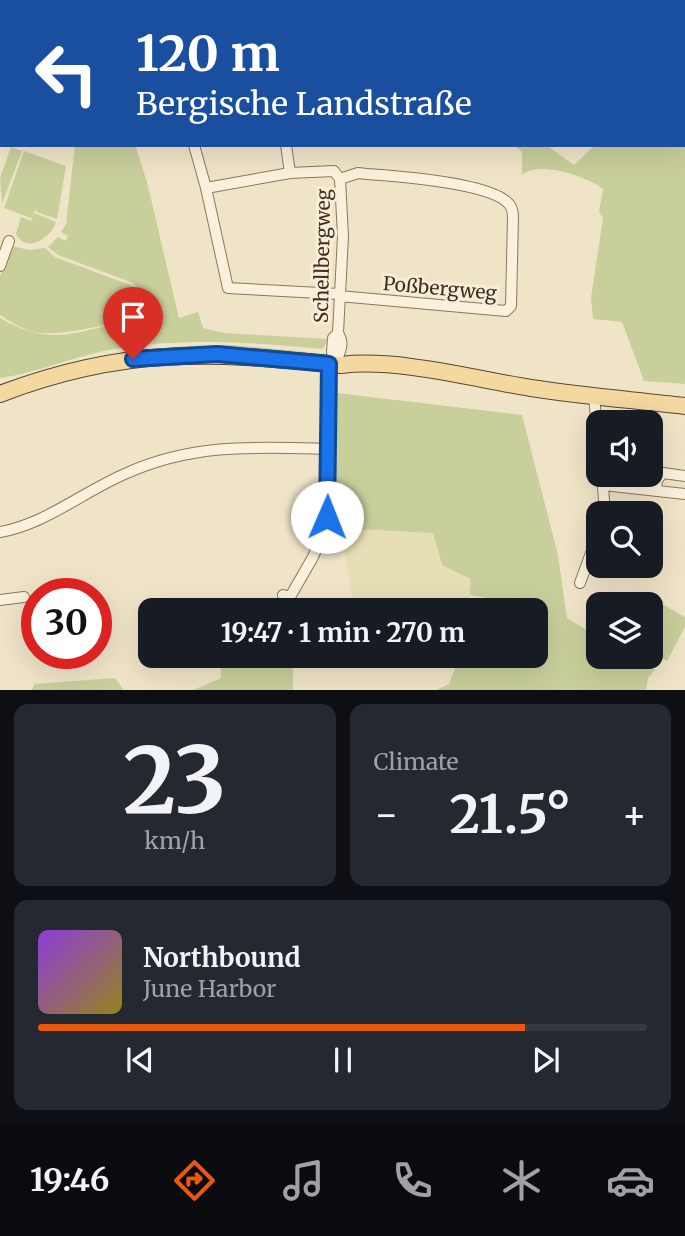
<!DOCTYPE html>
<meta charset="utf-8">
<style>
body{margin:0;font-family:Merriweather,serif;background:#242831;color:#f1f3f6;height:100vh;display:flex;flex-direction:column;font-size:26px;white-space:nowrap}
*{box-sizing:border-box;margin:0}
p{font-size:23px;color:#9ea1a6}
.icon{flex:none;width:38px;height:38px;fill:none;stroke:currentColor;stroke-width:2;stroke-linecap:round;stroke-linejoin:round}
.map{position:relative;height:690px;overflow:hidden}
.drawer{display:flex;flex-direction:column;gap:14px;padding:14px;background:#0d0f14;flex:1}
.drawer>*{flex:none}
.hud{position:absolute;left:0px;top:0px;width:686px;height:147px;box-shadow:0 7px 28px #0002;background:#1a4fa0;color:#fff;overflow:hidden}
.tools{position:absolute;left:586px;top:410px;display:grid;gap:14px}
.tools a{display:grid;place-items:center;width:77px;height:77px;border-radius:14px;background:#171b24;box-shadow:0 7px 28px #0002;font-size:35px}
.speed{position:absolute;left:21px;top:578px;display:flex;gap:14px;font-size:35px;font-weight:700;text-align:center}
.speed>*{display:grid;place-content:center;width:91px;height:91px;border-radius:50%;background:#171b24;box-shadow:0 7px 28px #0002;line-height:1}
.speed .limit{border:10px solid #d22;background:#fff;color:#111}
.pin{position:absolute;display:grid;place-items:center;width:60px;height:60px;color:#fff;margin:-72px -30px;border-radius:50% 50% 50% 0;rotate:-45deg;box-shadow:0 0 7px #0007}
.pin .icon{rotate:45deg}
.me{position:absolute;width:77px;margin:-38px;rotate:1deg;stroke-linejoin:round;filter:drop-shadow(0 0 5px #0008)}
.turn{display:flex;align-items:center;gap:24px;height:147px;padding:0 21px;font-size:32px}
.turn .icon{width:91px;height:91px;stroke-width:2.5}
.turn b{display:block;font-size:49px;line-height:60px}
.big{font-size:52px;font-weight:700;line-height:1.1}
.drawer .tile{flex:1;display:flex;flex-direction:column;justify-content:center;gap:10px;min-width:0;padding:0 24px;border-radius:14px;background:#242831}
.drawer .dial{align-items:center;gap:0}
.dial b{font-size:91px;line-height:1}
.song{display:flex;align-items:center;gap:21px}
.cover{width:84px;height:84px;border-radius:10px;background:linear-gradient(135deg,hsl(270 70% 55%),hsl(50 70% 35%))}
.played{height:7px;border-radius:4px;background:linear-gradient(90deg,#ea580c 80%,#363941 80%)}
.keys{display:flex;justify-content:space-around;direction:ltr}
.heat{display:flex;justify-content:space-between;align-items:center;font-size:38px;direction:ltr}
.drawer .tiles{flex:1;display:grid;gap:14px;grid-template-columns:1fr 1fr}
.tile:last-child{grid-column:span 2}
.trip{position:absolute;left:138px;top:598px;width:410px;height:70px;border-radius:14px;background:#171b24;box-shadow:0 7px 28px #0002;font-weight:700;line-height:70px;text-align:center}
.menu{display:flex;height:112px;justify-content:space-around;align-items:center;background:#090b0e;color:#9ea1a6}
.menu .icon{width:49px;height:49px}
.menu .current{color:#ea580c}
.menu b{font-size:32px;color:#f1f3f6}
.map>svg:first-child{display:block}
.farmland{fill:#e6deb5}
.green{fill:#c9cf9b}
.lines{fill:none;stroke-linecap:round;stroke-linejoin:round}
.minor-casing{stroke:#8d765c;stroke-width:12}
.primary-casing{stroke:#5b4430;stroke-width:18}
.minor{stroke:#faf1dc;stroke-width:10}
.primary{stroke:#f3d9a0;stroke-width:16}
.route-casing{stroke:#114b97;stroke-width:18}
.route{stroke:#1a73e8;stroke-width:12}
.labels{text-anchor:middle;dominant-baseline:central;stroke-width:6;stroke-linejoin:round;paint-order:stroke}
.street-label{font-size:19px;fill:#3d2e20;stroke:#f7eed8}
</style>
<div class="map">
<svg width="685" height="690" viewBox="0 0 685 690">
<rect width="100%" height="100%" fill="#f0e4c8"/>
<!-- farmland -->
<path class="farmland" d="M 343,0 L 685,0 L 685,17 L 684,20 L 684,2 Z
M 344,529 L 433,533 L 442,565 L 472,579 L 468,611 L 355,611 L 344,550 Z"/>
<!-- green -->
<path class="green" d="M 685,17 L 685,384 L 644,381 L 622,322 L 593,319 L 591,298 L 603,218 L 599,212 L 603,189 C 586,176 539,160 522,175 L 522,152 L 513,145 L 546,145 L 574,165 L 595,145 L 684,145 Z
M 75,145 L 135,145 L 147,182 L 179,318 L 198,312 L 203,328 L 224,333 L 328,339 L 323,349 C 251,342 180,337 109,350 C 72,357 37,373 0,378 L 0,318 C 60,353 85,324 146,319 L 143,294 L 133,283 L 58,255 L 48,247 L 58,237 L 66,241 L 68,236 L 61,232 L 66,224 Z
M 11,147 L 22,151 L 2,204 L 0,178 Z
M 24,151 L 66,166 L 57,219 L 37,212 L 36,209 L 31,218 L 4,208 Z
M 34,213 L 56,222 C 51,237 27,255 16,234 L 21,217 L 31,221 Z
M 12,246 L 29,250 L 45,248 L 55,257 L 133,286 L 137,293 L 142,317 C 116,322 58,338 34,332 C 22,329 11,322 0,315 L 0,276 Z
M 233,345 L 319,353 L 219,347 L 181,349 L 19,379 C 88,355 159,345 233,345 Z
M 337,393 L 522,415 L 558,555 L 567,618 L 598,637 L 598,656 L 632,656 L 655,670 L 648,678 L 646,690 L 436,690 L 449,684 L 460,656 L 536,656 L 536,611 L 532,611 L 532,606 L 470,595 L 471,579 L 442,565 L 433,533 L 334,528 Z
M 648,600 L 655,600 L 685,617 L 685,627 L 667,661 L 651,652 L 651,604 L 642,604 Z
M 223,656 L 290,656 L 293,665 L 293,690 L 193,690 L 221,678 L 220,658 Z
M 115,678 L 124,690 L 31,690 L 35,684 Z"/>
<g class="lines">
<defs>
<path id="minor" d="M 184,0 L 189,2
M 149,2 L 150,0
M 194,145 L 206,188 L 228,288 L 339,294
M 286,145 L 290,173
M 206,188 L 290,173 L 334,171 L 340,179
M 0,266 L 9,241
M 339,296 L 506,311 L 511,306 L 513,217 C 513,211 512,206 507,202 C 486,183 397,176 367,174 L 358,173 L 340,179
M 337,360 L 332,352 L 333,338 L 338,333
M 336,365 C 338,352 346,346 338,333 L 343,236 L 340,179
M 594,395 L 598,442
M 602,474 L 605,513
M 603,485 L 685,494
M 656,491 L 657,480 L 663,473 L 685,476
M 0,532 C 46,524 84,491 127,473 C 194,443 256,447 328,449
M 580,583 L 598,534
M 283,595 L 290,597 L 313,557 L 326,527 L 329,364
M 0,600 L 24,597"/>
<path id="primary" d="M 0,394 C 125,346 212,352 341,365 C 397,358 475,379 531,388 C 582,396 634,400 685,406"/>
</defs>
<!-- minor casing -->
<use href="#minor" class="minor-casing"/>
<!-- primary casing -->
<use href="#primary" class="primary-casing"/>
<!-- minor -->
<use href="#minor" class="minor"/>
<!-- primary -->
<use href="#primary" class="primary"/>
</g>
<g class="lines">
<defs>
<path id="route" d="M 133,359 L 217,354 L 329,364 L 327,517"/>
</defs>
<!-- route casing -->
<use href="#route" class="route-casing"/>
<!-- route -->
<use href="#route" class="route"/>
</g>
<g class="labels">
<!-- street labels -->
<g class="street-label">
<text transform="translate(322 256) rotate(-89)">Schellbergweg</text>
<text transform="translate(440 288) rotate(5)">Poßbergweg</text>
</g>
</g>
</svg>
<div class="tools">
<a><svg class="icon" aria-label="sound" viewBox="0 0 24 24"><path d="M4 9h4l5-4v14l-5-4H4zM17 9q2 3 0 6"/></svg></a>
<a><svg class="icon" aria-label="search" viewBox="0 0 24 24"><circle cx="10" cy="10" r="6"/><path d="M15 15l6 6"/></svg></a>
<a><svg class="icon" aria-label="layers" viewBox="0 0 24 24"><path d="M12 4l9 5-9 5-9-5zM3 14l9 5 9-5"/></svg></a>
</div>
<div class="speed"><div class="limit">30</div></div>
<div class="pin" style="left:133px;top:359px;background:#d93025"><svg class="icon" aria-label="arrive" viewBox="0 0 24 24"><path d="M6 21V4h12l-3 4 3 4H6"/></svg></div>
<svg class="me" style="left:327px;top:517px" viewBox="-20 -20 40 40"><circle r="19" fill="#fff"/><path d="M0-13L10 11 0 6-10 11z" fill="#1a73e8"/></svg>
<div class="trip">19:47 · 1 min · 270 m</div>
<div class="hud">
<div class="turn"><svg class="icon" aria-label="left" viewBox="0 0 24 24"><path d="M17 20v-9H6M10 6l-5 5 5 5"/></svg><div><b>120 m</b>Bergische Landstraße</div></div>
</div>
</div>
<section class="drawer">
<div class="tiles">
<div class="tile dial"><b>23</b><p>km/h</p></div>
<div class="tile"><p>Climate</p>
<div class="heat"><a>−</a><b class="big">21.5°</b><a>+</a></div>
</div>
<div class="tile">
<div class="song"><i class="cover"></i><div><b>Northbound</b><p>June Harbor</p></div></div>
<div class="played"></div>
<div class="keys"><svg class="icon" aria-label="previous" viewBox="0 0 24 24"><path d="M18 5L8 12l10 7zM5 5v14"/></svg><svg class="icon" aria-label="pause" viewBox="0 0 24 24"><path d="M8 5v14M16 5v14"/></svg><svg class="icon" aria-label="next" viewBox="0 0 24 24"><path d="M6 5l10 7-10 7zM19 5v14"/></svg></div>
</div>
</div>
</section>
<nav class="menu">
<b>19:46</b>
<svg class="icon current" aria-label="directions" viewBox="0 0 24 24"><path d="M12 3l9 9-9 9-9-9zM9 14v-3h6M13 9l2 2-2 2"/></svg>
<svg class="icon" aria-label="music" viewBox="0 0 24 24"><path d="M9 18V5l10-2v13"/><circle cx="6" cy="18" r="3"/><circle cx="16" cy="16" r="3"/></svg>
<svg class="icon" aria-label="phone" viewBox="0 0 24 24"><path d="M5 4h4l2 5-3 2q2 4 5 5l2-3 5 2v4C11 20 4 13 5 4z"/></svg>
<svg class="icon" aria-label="climate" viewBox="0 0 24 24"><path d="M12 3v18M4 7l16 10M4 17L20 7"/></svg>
<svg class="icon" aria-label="car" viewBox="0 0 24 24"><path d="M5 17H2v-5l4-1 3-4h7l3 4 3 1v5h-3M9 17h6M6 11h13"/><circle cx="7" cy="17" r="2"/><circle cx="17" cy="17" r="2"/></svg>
</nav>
